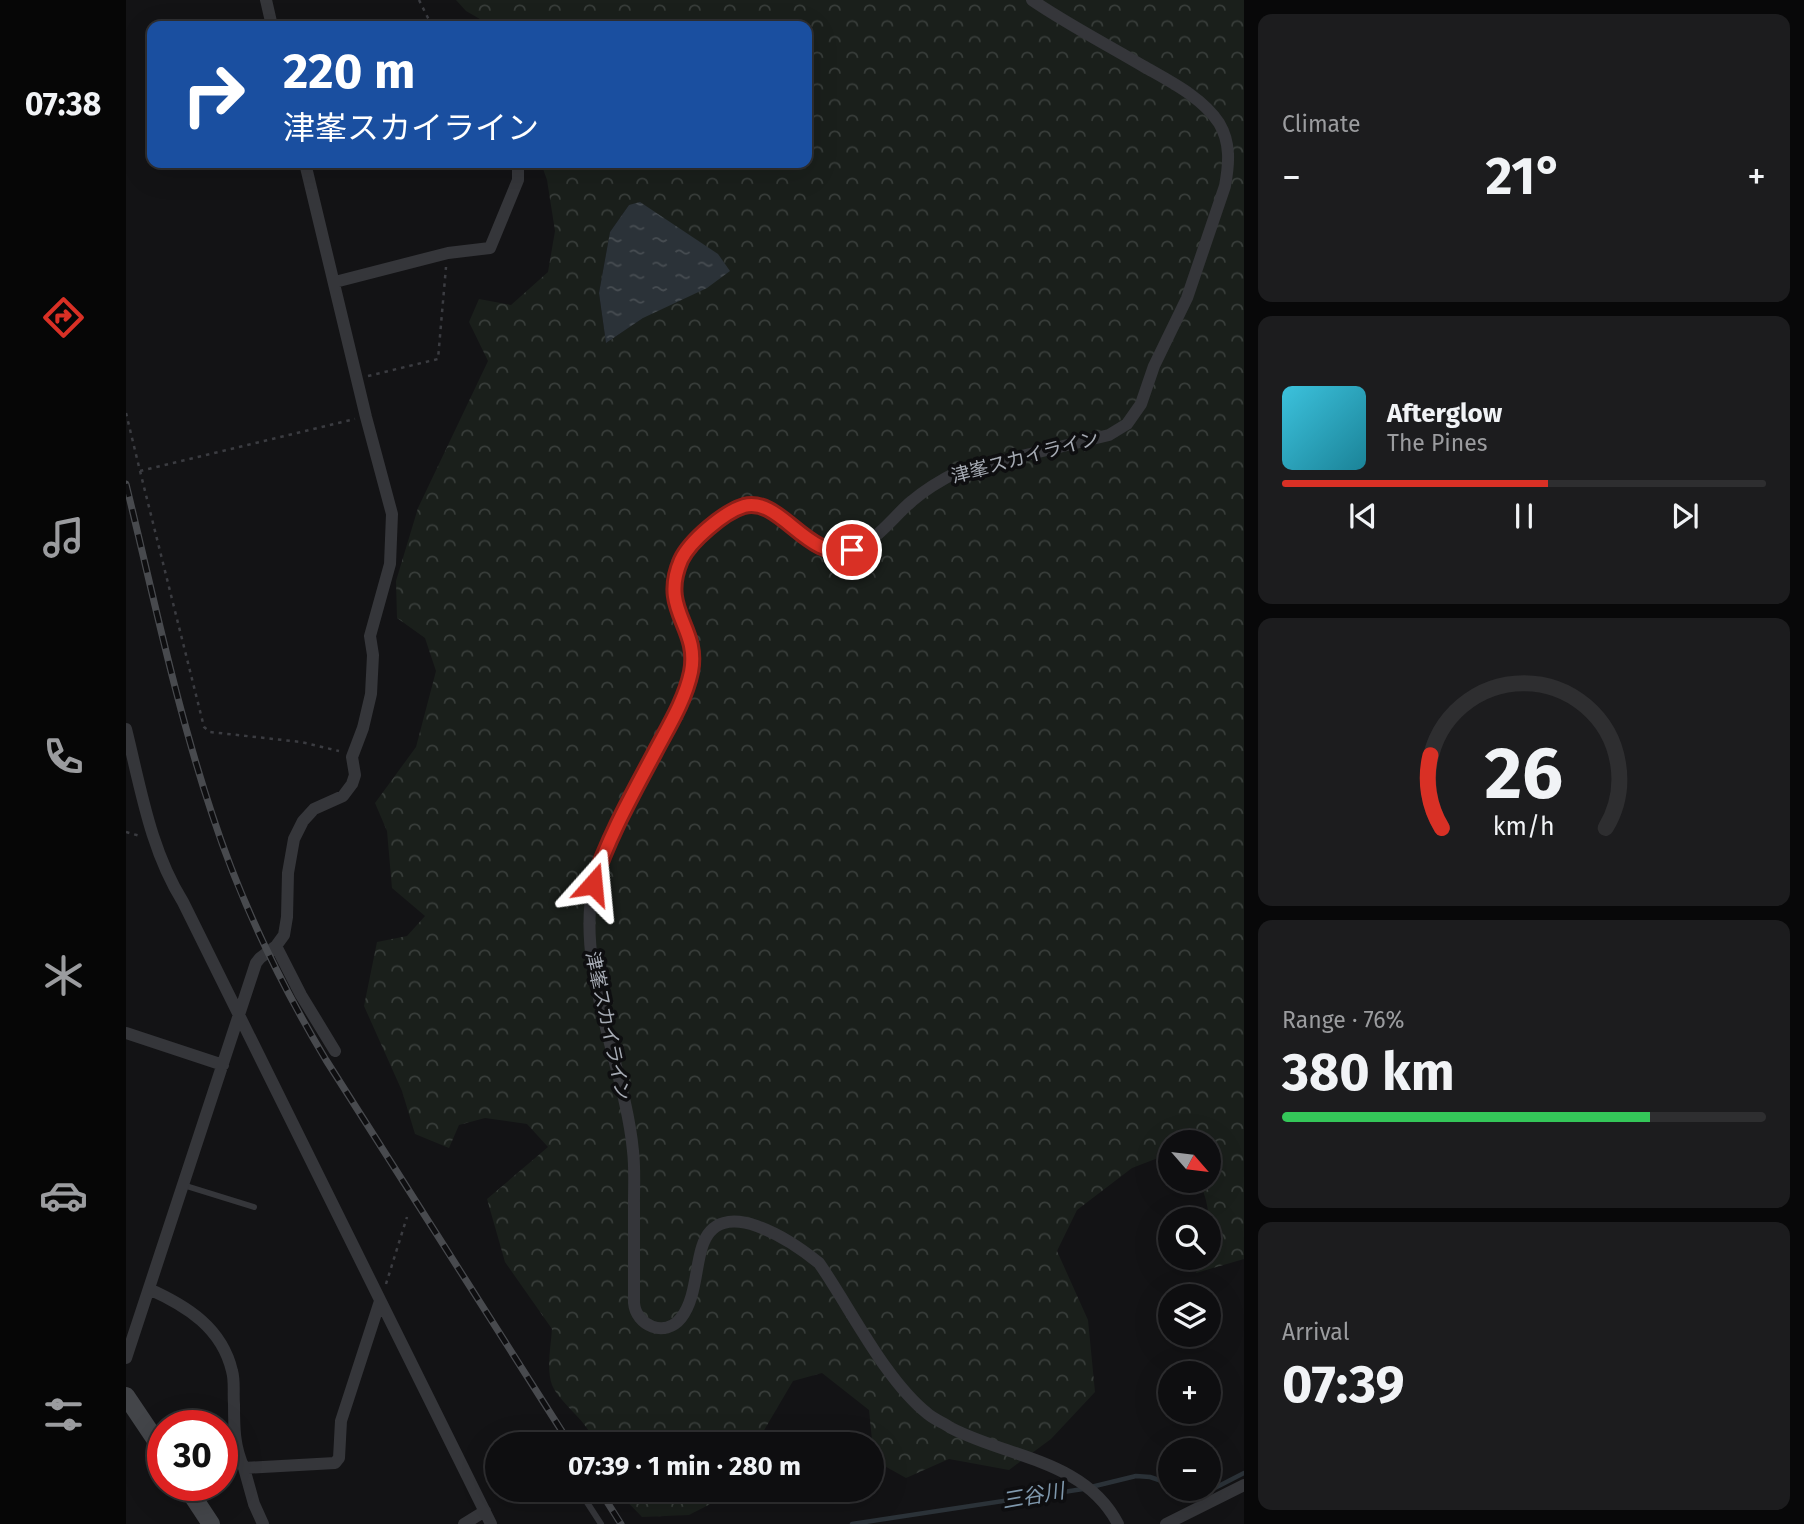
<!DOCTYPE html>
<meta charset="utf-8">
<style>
body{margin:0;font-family:"Fira Sans","Noto Sans JP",sans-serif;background:#1c1c1e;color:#f1f3f6;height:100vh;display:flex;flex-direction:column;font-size:26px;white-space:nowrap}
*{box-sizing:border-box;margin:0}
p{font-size:23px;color:#9b9c9f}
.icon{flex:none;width:38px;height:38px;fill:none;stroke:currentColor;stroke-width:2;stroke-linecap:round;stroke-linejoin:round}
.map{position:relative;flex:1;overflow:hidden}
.sheet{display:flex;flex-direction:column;gap:14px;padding:14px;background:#080809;width:560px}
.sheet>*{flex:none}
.banner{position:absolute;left:21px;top:21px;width:665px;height:147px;border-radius:14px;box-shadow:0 7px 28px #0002,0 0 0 2px #2e2e30;background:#1a4fa0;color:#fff;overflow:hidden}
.needle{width:46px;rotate:118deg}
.tools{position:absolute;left:1032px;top:1130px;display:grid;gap:14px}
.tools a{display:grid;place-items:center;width:63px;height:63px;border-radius:50%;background:#0e0e10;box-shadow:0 7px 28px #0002,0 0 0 2px #2e2e30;font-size:35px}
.speed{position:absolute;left:21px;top:1410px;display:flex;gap:14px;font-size:35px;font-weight:700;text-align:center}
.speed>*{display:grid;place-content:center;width:91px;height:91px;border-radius:50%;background:#0e0e10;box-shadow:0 7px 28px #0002,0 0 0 2px #2e2e30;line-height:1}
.speed .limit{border:10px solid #d22;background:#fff;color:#111}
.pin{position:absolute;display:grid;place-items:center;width:60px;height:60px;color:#fff;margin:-30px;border:4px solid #fff;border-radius:50%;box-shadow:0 2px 7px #0007}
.me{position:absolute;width:77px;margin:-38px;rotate:18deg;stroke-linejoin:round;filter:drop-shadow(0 0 5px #0008)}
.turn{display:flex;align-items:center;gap:24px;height:147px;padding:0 21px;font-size:32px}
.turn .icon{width:91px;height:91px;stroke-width:2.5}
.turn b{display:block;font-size:49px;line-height:60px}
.big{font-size:52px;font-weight:700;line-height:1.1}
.sheet .tile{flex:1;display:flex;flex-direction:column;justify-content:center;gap:10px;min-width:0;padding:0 24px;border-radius:14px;background:#1c1c1e}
.sheet .dial{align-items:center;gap:0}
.dial svg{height:182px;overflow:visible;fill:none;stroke:#2e2e30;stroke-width:7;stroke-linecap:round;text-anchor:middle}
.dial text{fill:#f1f3f6;stroke:none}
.song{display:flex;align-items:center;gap:21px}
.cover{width:84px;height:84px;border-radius:10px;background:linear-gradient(135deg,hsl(190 70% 55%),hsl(190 70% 35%))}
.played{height:7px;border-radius:4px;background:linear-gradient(90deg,#d93025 55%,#2e2e30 55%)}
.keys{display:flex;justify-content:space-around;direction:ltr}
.heat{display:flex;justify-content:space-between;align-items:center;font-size:38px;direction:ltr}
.charge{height:10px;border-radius:5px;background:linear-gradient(90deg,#34c759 76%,#2e2e30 0)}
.trip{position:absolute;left:359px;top:1432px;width:399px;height:70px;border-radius:35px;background:#0e0e10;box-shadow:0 7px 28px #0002,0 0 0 2px #2e2e30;font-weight:700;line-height:70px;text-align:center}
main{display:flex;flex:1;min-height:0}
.menu{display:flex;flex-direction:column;width:126px;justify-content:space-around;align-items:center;background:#060606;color:#9b9c9f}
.menu .icon{width:49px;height:49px}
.menu .active{color:#d93025}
.menu b{font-size:32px;color:#f1f3f6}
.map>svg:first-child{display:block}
.forest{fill:url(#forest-crowns);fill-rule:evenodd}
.water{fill:url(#water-ripples)}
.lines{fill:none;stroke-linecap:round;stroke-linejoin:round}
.stream{stroke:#2b3238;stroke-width:4.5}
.path{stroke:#3b3c41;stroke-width:2.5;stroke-dasharray:3.5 5;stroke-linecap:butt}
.lane{stroke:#35363a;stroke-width:6}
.street{stroke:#35363a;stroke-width:12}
.secondary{stroke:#434549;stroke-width:18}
.rail-casing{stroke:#484a4e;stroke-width:7}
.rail{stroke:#0e0e10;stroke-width:4.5;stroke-dasharray:13;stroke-linecap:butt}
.route-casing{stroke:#8d1f18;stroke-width:18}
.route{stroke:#d93025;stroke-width:12}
.labels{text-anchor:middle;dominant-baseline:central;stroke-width:7;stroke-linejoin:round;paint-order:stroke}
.street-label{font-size:19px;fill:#a6abb4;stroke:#0e0e10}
.water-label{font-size:21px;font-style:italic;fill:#7f98ad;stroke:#0e0e10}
</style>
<main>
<nav class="menu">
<b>07:38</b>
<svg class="icon active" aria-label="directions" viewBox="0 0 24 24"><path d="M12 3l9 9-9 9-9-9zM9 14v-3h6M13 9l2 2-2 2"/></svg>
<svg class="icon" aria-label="music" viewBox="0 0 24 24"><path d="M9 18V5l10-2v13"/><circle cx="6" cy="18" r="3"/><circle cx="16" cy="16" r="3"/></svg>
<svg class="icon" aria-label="phone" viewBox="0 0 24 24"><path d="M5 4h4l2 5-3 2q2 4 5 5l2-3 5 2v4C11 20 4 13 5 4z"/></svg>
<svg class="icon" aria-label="climate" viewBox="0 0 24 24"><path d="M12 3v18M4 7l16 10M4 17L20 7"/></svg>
<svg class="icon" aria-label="car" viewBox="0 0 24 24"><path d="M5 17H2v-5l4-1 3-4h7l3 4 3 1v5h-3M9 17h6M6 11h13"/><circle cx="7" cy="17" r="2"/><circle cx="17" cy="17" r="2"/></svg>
<svg class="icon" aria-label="filters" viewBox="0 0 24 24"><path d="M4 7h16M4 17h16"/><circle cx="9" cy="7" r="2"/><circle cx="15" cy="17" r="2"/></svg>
</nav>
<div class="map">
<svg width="1118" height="1524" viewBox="0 0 1118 1524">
<defs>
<pattern id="forest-crowns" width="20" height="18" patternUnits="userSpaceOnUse" patternTransform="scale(1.75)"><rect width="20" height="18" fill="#1a1f1b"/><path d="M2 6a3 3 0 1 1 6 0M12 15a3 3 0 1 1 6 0" fill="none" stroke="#383d3a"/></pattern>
<pattern id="water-ripples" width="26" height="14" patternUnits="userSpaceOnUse" patternTransform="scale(1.75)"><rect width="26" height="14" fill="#2b3238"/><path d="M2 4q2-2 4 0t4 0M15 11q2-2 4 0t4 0" fill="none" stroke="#474d52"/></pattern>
</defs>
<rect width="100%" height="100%" fill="#131315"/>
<!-- forest -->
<path class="forest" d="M 330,0 L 1118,0 L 1118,1259 L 1070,1273 L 1075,1258 L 1083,1258 C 1083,1232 1086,1204 1072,1181 L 1083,1181 L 1083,1143 L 1045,1143 L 1045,1153 L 1006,1168 L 951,1210 L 931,1251 L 962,1320 L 969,1392 L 925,1439 L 883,1470 L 823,1459 L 780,1478 L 748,1460 L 743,1410 L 696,1373 L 667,1381 L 630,1444 L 469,1444 C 462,1420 434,1404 426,1385 C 420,1368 425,1346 426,1329 L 379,1262 L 361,1199 L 422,1147 L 401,1124 L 359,1118 L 333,1125 L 323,1148 L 289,1134 L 276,1091 L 238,1006 L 251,942 L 281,936 L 299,916 L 266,888 L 261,831 L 249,803 L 290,747 L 310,671 L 299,638 L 271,618 L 270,581 L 292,508 L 362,361 L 343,322 L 353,299 L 385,305 L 422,272 L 429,231 L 421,180 L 415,163 L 681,163 L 681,26 L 366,26 L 340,11 ZM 503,205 L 517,318 L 480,343 L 473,293 L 484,232 Z
M 489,1489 L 604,1489 L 600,1496 L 563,1515 L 516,1517 Z"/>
<!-- water -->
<path class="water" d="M 514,202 L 592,254 L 604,271 L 581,288 L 517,318 L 480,343 L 473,293 L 484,232 L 503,205 Z"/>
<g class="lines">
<!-- stream -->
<path class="stream" d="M 965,1487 L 1010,1476 L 1024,1477 L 1045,1484
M 1066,1489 L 1081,1492 L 1118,1473
M 726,1524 L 957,1489"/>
<!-- path -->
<path class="path" d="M 293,0 L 306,26
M 242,376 L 312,359 L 320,267
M 0,413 L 14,471 L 229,419
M 14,471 L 78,727 L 84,732 L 175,742 L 213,751
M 0,832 L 14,836
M 260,1284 L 281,1217"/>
<!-- lane -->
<path class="lane" d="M 57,1185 L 128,1207
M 453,1490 L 475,1524"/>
<!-- street -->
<path class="street" d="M 140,0 L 146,26
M 906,0 C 941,24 980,44 1017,66 C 1043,81 1076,97 1093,123 C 1105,143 1103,164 1099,186 L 1061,298 L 1028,366 L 1015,404 L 1001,424 L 983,435 L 833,471 C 815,480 800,489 786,501 C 764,519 741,556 709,552 C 672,547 646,487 606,512 C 572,533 536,566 551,611 C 559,635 571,646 564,675 C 559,698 546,720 535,741 C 511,786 479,832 468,882 C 448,967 499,1065 507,1151 C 509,1168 508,1185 508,1202 C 508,1235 508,1269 508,1303 C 510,1326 539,1338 555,1318 C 570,1299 569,1269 576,1247 C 593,1191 667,1242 693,1263 C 725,1309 759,1380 802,1414 C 809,1420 818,1423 825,1428 C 883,1458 959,1460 992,1524
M 209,282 L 322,253 L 364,248 L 392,180 L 392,163
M 0,729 C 15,789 24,849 57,902 L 365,1524
M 150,946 L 175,995 L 209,1051
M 0,1033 L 97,1065
M 23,1289 C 61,1306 96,1328 106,1371 C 109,1381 107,1393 108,1404 C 108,1427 108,1447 118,1468
M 0,1358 L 130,963 L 134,958 L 150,946 L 158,935 L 161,917 L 162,873 L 168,839 L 177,821 L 188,809 L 217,796 L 226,784 L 229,775 L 226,757 L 237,728 L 245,694 L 247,655 L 244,636 L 264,564 L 266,514 L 240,417 L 179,163
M 137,1524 L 128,1504 L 118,1468 L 209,1463 L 213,1458 L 215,1421 L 254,1301
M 338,1524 L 359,1511
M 1040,1524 L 1118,1485"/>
<!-- secondary -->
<path class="secondary" d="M 0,1396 L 37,1451
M 60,1486 L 85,1524"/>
<defs>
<path id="rail" d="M 0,484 C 27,594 50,706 86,814 C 114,900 154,983 200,1060 L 444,1444
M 473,1489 L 495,1524"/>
</defs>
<!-- rail casing -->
<use href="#rail" class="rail-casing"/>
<!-- rail -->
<use href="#rail" class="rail"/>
</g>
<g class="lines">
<defs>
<path id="route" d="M 467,884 C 482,838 505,797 528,754 C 541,729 559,701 565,672 C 574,626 533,611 555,560 C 564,541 598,512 618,506 C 655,496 681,562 726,550"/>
</defs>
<!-- route casing -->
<use href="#route" class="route-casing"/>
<!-- route -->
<use href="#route" class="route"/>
</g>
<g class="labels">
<!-- street labels -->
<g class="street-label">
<text transform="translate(899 457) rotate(-15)">津峯スカイライン</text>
<text transform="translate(482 1026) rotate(78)">津峯スカイライン</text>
</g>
<!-- water labels -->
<g class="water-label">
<text transform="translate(907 1496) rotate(-10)">三谷川</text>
</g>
</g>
</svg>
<div class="tools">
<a><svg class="needle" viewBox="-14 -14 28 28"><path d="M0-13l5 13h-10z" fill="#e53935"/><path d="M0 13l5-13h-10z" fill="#9b9c9f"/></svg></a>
<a><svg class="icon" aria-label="search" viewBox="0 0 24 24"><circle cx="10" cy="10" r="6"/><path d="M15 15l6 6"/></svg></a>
<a><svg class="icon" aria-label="layers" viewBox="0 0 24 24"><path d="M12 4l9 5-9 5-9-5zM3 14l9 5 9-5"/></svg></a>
<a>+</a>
<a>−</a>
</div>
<div class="speed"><div class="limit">30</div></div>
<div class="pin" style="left:726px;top:550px;background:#d93025"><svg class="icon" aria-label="arrive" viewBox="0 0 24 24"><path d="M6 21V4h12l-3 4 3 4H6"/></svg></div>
<svg class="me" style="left:467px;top:884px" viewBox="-20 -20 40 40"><path d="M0-17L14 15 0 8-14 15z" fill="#d93025" stroke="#fff" stroke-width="4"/></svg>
<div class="trip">07:39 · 1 min · 280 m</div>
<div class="banner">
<div class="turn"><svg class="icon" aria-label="right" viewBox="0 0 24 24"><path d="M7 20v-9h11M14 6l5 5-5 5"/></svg><div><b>220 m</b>津峯スカイライン</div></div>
</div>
</div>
<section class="sheet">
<div class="tile"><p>Climate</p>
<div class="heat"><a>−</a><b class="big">21°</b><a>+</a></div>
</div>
<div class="tile">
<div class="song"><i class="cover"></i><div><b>Afterglow</b><p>The Pines</p></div></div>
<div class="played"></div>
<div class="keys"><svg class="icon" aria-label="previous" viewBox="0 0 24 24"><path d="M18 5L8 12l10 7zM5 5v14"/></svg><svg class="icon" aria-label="pause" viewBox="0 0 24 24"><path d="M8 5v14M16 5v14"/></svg><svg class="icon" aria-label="next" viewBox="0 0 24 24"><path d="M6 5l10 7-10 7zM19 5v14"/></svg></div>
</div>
<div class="tile dial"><svg viewBox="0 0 100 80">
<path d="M14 69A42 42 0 1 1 86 69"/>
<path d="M14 69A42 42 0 0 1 9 37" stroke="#d93025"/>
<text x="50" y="56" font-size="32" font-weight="700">26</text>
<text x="50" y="72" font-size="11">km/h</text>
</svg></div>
<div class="tile"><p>Range · 76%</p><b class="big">380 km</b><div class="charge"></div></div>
<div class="tile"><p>Arrival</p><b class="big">07:39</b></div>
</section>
</main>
